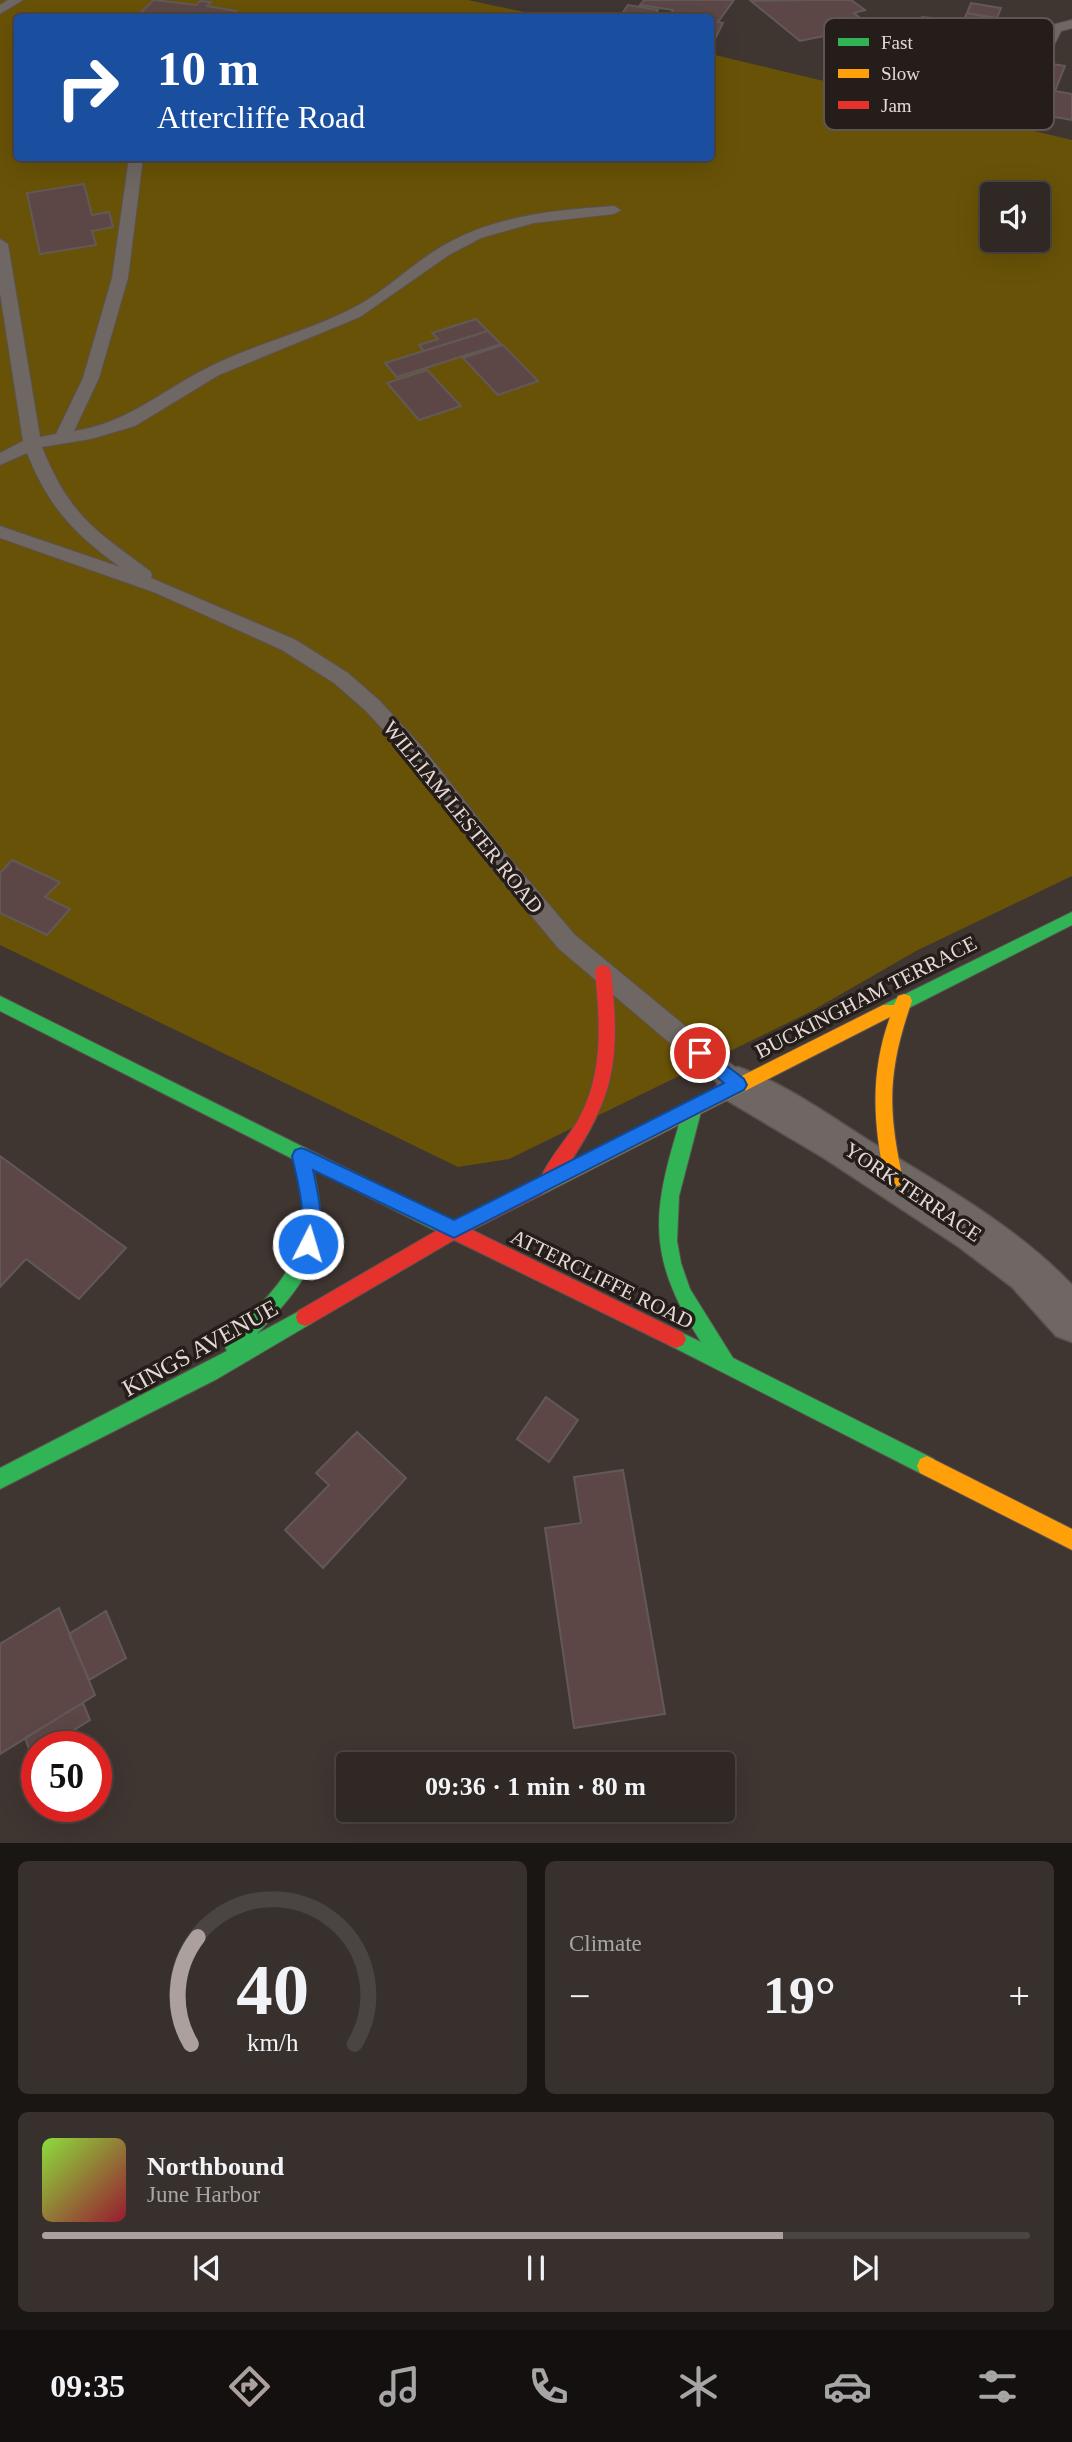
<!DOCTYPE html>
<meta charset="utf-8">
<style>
body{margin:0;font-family:"Times New Roman",serif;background:#37302d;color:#f1f3f6;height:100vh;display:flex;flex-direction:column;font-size:26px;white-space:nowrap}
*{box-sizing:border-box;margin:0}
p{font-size:23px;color:#a7a6a7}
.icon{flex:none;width:38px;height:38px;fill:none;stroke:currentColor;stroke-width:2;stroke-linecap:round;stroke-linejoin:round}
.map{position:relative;height:1843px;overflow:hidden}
.side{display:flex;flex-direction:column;gap:18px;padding:18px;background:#1a1614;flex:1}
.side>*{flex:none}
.banner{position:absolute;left:14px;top:14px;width:700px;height:147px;border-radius:7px;box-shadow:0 7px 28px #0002,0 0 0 2px #4a4442;background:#1a4fa0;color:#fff;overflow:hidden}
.controls{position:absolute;left:980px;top:182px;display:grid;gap:14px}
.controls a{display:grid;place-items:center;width:70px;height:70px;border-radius:7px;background:#2f2825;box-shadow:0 7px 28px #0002,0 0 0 2px #4a4442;font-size:35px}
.speed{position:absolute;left:21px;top:1731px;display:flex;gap:14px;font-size:35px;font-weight:700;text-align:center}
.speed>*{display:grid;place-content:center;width:91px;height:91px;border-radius:50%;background:#2f2825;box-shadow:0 7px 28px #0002,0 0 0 2px #4a4442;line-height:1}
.speed .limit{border:10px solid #d22;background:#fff;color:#111}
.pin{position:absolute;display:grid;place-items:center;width:60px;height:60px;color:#fff;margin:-30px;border:4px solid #fff;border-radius:50%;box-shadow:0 2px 7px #0007}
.me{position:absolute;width:77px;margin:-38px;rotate:5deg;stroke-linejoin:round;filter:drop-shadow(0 0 5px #0008)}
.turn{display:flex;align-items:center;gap:24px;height:147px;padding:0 28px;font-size:32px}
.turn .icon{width:91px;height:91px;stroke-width:2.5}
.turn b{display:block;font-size:49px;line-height:60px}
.big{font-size:52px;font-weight:700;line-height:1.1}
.side .tile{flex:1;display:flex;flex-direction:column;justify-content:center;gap:10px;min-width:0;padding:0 24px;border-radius:10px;background:#37302d}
.side .dial{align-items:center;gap:0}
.dial svg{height:182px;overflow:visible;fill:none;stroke:#4a4442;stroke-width:7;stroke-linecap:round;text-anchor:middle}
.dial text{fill:#f1f3f6;stroke:none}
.song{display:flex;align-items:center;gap:21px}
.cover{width:84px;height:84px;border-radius:10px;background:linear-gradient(135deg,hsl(90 70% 55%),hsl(350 70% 35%))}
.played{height:7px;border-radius:4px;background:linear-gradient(90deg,#aba09b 75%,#4a4442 75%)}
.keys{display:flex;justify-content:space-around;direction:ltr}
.heat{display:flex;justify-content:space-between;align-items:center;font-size:38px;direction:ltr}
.side .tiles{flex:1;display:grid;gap:18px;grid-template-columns:1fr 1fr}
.tile:last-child{grid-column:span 2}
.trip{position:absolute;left:336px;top:1752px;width:399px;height:70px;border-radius:7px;background:#2f2825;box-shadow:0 7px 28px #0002,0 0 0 2px #4a4442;font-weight:700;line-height:70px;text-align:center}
.dock{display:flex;height:112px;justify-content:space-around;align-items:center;background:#13100f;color:#a7a6a7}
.dock .icon{width:49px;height:49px}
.dock .selected{color:#aba09b}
.dock b{font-size:32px;color:#f1f3f6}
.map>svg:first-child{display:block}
.green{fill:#685207;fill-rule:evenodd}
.building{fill:#5c4746;stroke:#625957;stroke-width:2}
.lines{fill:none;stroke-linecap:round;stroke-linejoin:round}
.lane-casing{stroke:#5b524f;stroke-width:2}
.street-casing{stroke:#5b524f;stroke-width:3}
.fast-casing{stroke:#5b524f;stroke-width:2}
.slow-casing{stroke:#5b524f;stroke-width:2}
.jam-casing{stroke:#5b524f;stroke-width:2}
.lane{fill:#6f6763;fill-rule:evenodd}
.street{fill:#6f6763;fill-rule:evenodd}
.fast{fill:#30b455;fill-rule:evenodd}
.slow{fill:#ff9f0a;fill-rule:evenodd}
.jam{fill:#e5322d;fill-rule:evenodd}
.route{fill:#1a73e8;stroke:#114b97;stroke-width:2}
.labels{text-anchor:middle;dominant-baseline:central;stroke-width:7;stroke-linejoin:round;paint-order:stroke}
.street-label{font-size:21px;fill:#e5d9d4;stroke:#251d19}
.near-street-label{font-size:24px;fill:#e5d9d4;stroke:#251d19}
.key{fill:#251d19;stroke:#5f5551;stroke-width:2}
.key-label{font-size:19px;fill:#e5d9d4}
</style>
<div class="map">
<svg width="1072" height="1844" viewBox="0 0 1072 1844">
<rect width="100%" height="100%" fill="#3f3531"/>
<!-- green -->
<path class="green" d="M 0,0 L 468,0 L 547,17 L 18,18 L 18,158 L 710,158 L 711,54 L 1072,140 L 1072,876 L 916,951 L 810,1012 L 509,1159 L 458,1167 L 0,945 ZM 992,194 L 1038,194 L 1038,240 L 992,240 Z"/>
<!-- building -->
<path class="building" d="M 154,0 L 196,5 L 200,1 L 211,2 L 207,6 L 236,11 L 229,18 L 177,18 L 141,12 Z
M 644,0 L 734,0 L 718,22 L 723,23 L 716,37 L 710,36 L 710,18 L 619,18 L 628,5 L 658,10 L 656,14 L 669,16 L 673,10 L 640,5 Z
M 811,0 L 851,0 L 865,10 L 854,13 L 859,17 L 833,22 L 844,32 L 800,41 L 751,1 Z
M 971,3 L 1001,8 L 997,18 L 967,13 Z
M 967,13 L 987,17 L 982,28 L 920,21 L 922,17 L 963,21 Z
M 1010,57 L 1065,66 L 1055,91 L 1072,94 L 1072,120 L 989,106 Z
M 84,184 L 92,215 L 109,212 L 113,227 L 92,231 L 96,245 L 40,254 L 27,193 Z
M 476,319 L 488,331 L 424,351 L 419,345 L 438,339 L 432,333 Z
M 488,331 L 501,344 L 397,377 L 385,363 Z
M 503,345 L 538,381 L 498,395 L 463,358 Z
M 427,370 L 461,406 L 419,420 L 387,383 Z
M 12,860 L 60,882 L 45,897 L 70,909 L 47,935 L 0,913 L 0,873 Z
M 0,1156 L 126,1248 L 79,1299 L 26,1259 L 0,1287 Z
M 546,1397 L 578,1420 L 549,1462 L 517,1439 Z
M 357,1432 L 406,1478 L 323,1568 L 285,1530 L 329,1485 L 316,1473 Z
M 623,1470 L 665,1714 L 574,1728 L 545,1528 L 581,1523 L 574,1477 Z
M 59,1608 L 95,1695 L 0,1754 L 0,1644 Z
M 106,1611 L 126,1658 L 89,1680 L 69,1634 Z
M 83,1703 L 90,1720 L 48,1746 L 37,1746 L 37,1753 L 32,1757 L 25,1738 Z"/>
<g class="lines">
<defs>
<path id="lane" d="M 8,0 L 23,0 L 0,14 L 0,5 Z
M 312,14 L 335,14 L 341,18 L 306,18 Z
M 1072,20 L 1072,28 L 1061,31 L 1047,59 L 1037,59 L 1036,56 L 1052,25 Z
M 129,158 L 143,158 L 128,278 L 99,378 L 74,431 C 128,423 161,391 207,368 C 252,345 303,333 349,310 C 381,295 406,269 436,250 C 489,216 553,210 614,206 L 621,210 L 614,214 L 534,223 L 481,238 L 449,255 L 360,317 L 219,375 L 135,426 L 91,439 L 42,447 C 69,514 93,529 150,571 L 152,575 L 151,578 L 296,640 L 348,673 L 380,701 L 423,748 L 506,854 L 575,935 L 747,1077 L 750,1085 L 747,1093 L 738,1096 L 729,1093 L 559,949 L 490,866 L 409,758 L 366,711 L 334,683 L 282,650 L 156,593 L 0,538 L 0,526 L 120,567 C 74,534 48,506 27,453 L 0,465 L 0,453 L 23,441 L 0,293 L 0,239 L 8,244 L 40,437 L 56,434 L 83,378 L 112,278 Z"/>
<path id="street" d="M 738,1067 C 784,1083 827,1114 868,1140 C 938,1183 1015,1225 1072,1285 L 1072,1342 L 1056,1336 L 1012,1287 L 959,1247 L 824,1158 L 723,1098 L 717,1085 L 723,1072 Z"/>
<path id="fast" d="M 1072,912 L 1072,925 L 895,1015 L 889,1017 L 883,1015 L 881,1010 L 883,1005 Z
M 0,996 L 444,1217 L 447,1223 L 444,1229 L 438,1231 L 432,1229 L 313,1169 C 333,1246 310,1279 257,1334 L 305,1308 L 312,1311 L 314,1317 L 312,1323 L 217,1379 L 0,1489 L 0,1468 L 227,1351 L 224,1345 L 227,1338 C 260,1305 303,1268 304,1218 C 304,1198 298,1178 293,1159 L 0,1011 Z
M 693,1100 L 699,1103 L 702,1108 L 679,1196 L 677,1241 L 681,1263 L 690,1289 L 733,1358 L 934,1459 L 937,1466 L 934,1473 L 927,1476 L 920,1473 L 669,1345 L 666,1339 L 669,1333 L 676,1330 L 701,1342 C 642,1250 654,1206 684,1108 L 687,1103 Z"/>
<path id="slow" d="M 904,994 L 910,996 L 912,1001 C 888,1069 887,1109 903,1179 L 900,1185 L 894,1187 L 888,1185 L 885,1179 C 873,1123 870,1072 890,1017 L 543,1194 L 537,1196 L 531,1194 L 528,1188 L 531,1182 L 883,1005 L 894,1005 L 898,996 Z
M 927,1456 L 1072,1529 L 1072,1550 L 920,1473 L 917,1466 L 920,1459 Z"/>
<path id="jam" d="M 603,965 L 609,967 L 611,972 C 622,1069 612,1103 556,1183 L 550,1185 L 544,1183 L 541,1177 C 550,1157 566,1140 577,1122 C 604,1075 600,1024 595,972 L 597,967 Z
M 537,1180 L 543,1182 L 546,1188 L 543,1194 L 472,1230 L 683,1333 L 686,1339 L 683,1345 L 676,1348 L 669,1345 L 454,1240 L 312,1323 L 305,1326 L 298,1323 L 296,1317 L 298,1311 L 436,1231 L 429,1223 L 432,1217 L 438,1215 L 453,1221 Z"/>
</defs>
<!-- lane casing -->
<use href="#lane" class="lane-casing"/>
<!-- street casing -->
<use href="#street" class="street-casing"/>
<!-- fast casing -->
<use href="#fast" class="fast-casing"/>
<!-- slow casing -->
<use href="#slow" class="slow-casing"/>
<!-- jam casing -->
<use href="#jam" class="jam-casing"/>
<!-- lane -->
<use href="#lane" class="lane"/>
<!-- street -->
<use href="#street" class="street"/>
<!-- fast -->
<use href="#fast" class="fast"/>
<!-- slow -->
<use href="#slow" class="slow"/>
<!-- jam -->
<use href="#jam" class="jam"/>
</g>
<!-- route -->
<path class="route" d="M 700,1045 L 744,1079 L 747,1085 L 744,1090 L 454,1238 L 313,1170 C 319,1198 326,1224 314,1250 L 308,1252 L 301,1250 L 298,1244 C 308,1215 298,1185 292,1156 L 295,1150 L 301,1148 L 307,1150 L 454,1220 L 724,1083 L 694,1058 L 691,1053 L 694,1048 Z"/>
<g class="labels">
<!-- street labels -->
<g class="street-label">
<text transform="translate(463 817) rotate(51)">WILLIAM LESTER ROAD</text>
<text transform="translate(866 997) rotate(-27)">BUCKINGHAM TERRACE</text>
<text transform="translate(913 1192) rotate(34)">YORK TERRACE</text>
<text transform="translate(602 1279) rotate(26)">ATTERCLIFFE ROAD</text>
</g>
<!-- near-street labels -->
<g class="near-street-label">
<text transform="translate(200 1348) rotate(-29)">KINGS AVENUE</text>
</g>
</g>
<!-- legend -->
<rect x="824" y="18" width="230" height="112" rx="10" class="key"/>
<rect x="838" y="38" width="31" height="8" fill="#30b455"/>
<rect x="838" y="69" width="31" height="9" fill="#ff9f0a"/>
<rect x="838" y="101" width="31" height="8" fill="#e5322d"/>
<g class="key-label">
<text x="881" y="49">Fast</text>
<text x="881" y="80">Slow</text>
<text x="881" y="112">Jam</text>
</g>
</svg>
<div class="controls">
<a><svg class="icon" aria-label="sound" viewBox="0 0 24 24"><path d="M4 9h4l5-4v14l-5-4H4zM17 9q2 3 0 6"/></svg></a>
</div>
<div class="speed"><div class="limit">50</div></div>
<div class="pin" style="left:700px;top:1053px;background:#d93025"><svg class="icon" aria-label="arrive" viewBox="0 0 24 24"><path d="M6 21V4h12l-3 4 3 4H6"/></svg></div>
<svg class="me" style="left:308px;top:1244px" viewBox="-20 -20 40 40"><circle r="17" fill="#1a73e8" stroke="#fff" stroke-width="3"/><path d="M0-11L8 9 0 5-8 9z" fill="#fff"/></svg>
<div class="trip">09:36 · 1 min · 80 m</div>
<div class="banner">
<div class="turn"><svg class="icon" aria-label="right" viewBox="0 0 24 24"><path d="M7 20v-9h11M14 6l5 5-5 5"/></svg><div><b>10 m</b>Attercliffe Road</div></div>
</div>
</div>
<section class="side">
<div class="tiles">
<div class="tile dial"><svg viewBox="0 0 100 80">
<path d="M14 69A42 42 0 1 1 86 69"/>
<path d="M14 69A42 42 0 0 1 17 22" stroke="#aba09b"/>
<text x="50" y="56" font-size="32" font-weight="700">40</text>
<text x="50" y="72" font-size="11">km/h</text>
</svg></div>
<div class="tile"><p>Climate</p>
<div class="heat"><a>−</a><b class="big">19°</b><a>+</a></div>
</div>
<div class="tile">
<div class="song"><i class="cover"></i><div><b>Northbound</b><p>June Harbor</p></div></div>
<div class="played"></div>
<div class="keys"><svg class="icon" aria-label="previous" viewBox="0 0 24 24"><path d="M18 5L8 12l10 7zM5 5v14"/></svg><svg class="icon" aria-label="pause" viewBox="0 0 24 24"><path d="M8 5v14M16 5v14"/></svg><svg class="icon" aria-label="next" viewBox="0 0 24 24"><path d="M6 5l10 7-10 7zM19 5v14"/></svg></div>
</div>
</div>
</section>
<nav class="dock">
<b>09:35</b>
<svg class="icon selected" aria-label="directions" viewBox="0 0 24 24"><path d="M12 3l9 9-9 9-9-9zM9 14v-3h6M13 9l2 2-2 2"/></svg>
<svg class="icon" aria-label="music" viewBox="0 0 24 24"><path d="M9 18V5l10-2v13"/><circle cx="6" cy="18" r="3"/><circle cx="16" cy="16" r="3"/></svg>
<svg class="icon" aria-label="phone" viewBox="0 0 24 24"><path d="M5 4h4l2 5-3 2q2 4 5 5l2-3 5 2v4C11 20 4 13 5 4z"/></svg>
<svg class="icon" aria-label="climate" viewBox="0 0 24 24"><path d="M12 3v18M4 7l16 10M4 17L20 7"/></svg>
<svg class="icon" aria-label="car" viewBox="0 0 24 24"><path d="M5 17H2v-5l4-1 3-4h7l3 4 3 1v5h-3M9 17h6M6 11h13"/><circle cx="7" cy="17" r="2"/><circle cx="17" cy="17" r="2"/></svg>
<svg class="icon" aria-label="filters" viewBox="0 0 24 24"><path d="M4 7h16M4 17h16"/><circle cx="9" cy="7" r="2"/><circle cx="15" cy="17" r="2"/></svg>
</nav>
